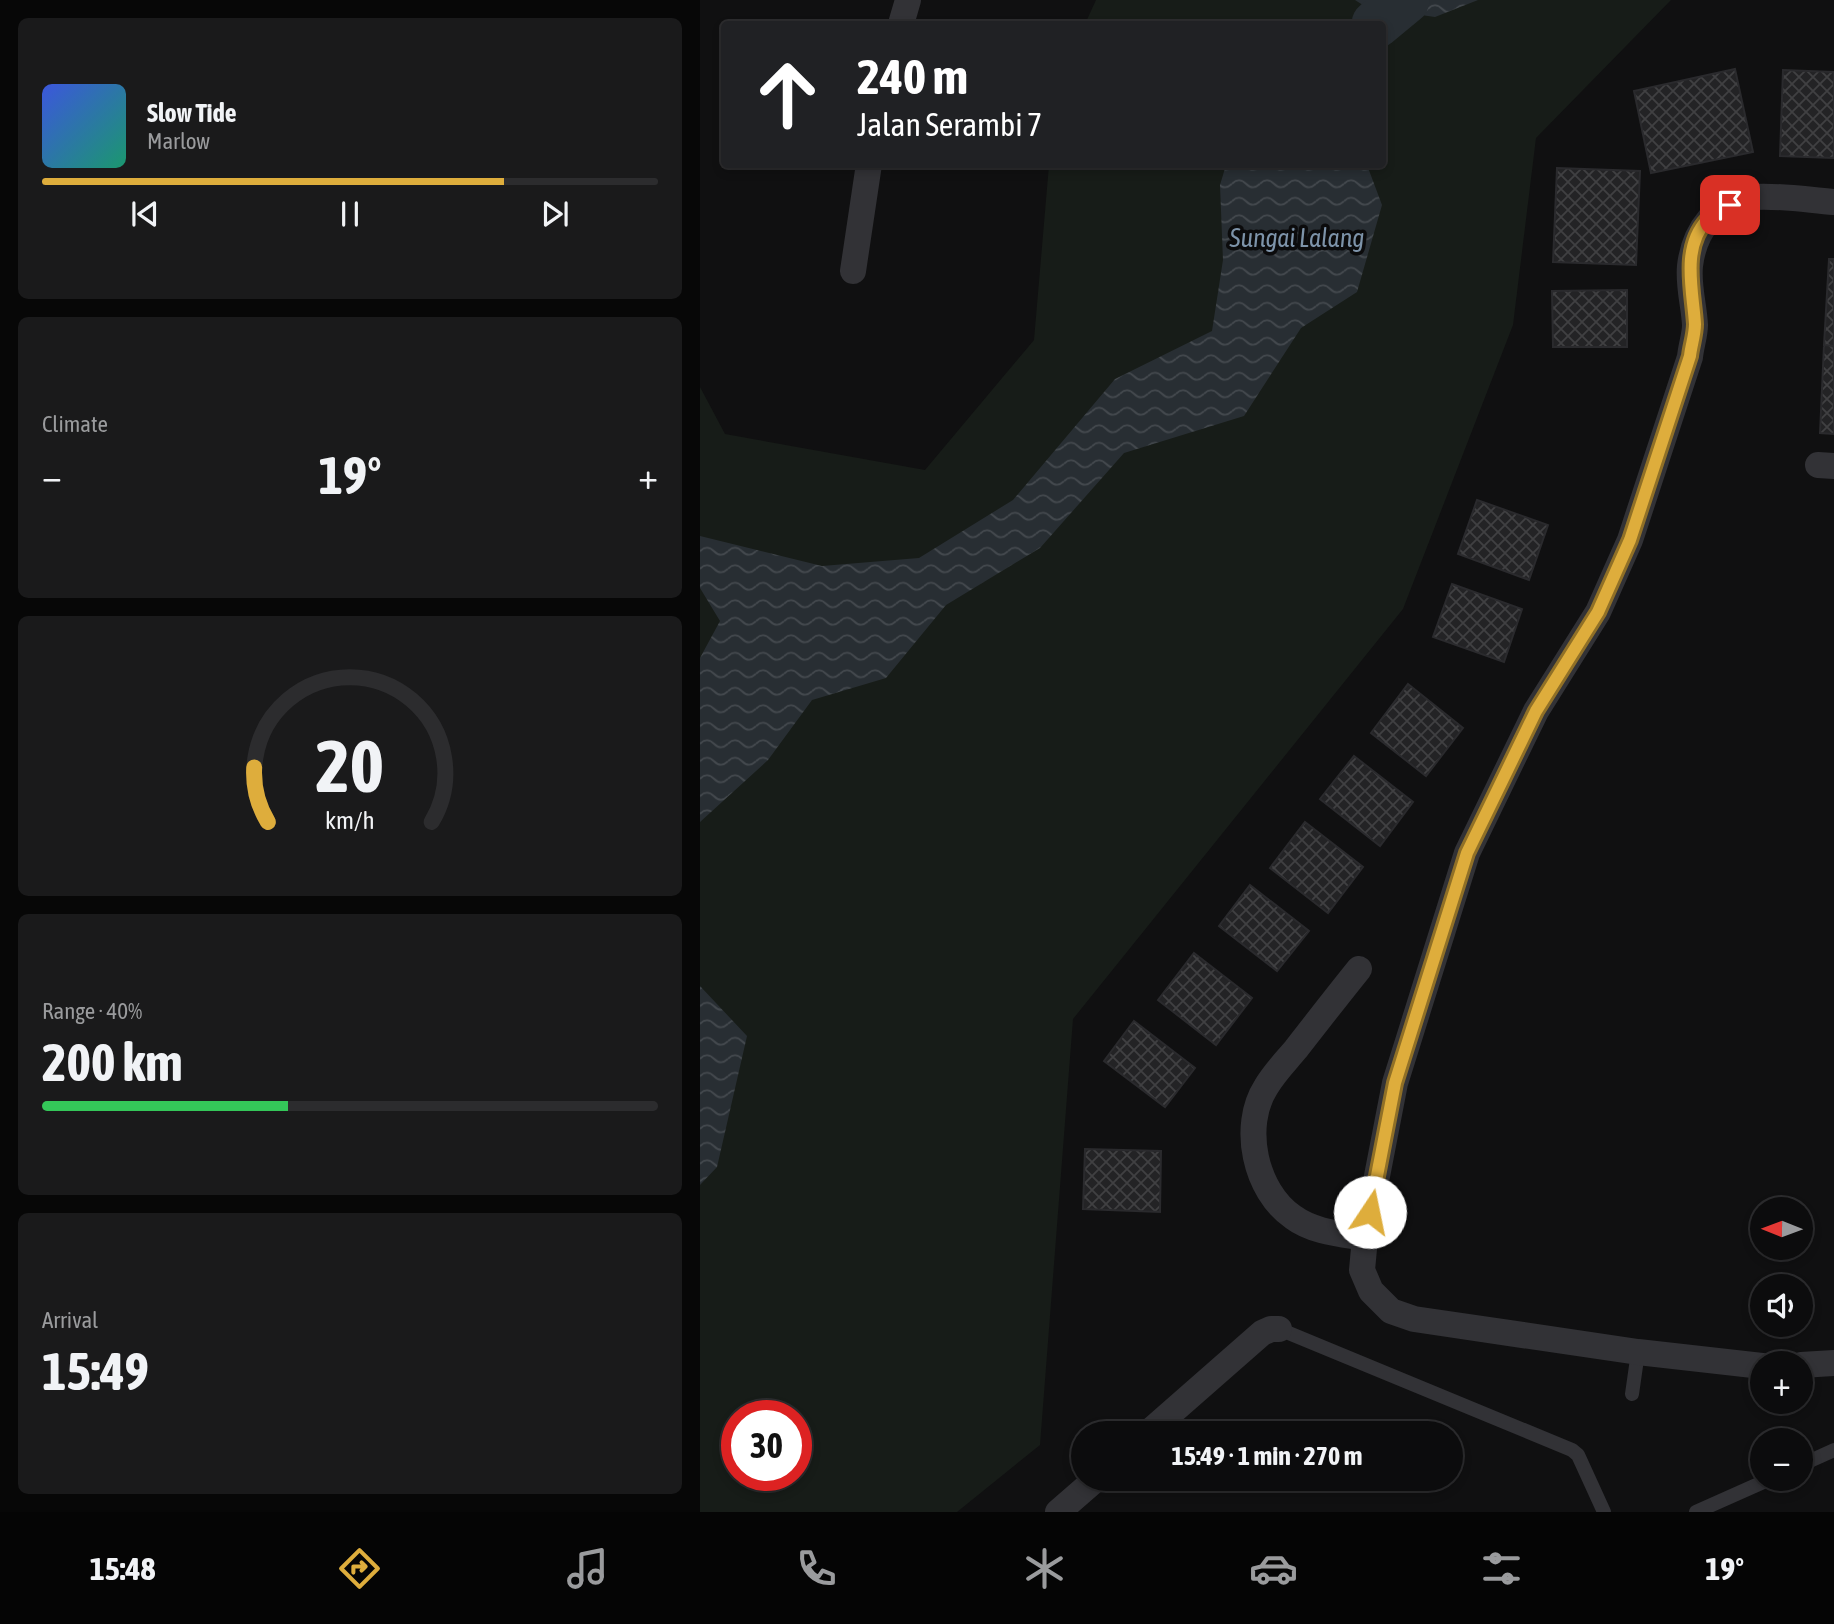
<!DOCTYPE html>
<meta charset="utf-8">
<style>
body{margin:0;font-family:"Asap Condensed",sans-serif;background:#1a1a1b;color:#f1f3f6;height:100vh;display:flex;flex-direction:column;font-size:26px;white-space:nowrap}
*{box-sizing:border-box;margin:0}
p{font-size:23px;color:#9a9b9d}
.icon{flex:none;width:38px;height:38px;fill:none;stroke:currentColor;stroke-width:2;stroke-linecap:round;stroke-linejoin:round}
.map{position:relative;flex:1;overflow:hidden}
.side{display:flex;flex-direction:column;gap:18px;padding:18px;background:#070707;width:700px}
.side>*{flex:none}
.guide{position:absolute;left:21px;top:21px;width:665px;height:147px;border-radius:7px;box-shadow:0 4px 10px #0003,0 0 0 2px #2c2c2e;background:#202124;color:#fff;overflow:hidden}
.needle{width:46px;rotate:271deg}
.fabs{position:absolute;left:1050px;top:1197px;display:grid;gap:14px}
.fabs a{display:grid;place-items:center;width:63px;height:63px;border-radius:50%;background:#0c0c0d;box-shadow:0 4px 10px #0003,0 0 0 2px #2c2c2e;font-size:35px}
.speed{position:absolute;left:21px;top:1400px;display:flex;gap:14px;font-size:35px;font-weight:700;text-align:center}
.speed>*{display:grid;place-content:center;width:91px;height:91px;border-radius:50%;background:#0c0c0d;box-shadow:0 4px 10px #0003,0 0 0 2px #2c2c2e;line-height:1}
.speed .limit{border:10px solid #d22;background:#fff;color:#111}
.pin{position:absolute;display:grid;place-items:center;width:60px;height:60px;color:#fff;margin:-30px;border-radius:14px;box-shadow:0 4px 10px #0006}
.me{position:absolute;width:77px;margin:-38px;rotate:11deg;stroke-linejoin:round;filter:drop-shadow(0 0 5px #0008)}
.turn{display:flex;align-items:center;gap:24px;height:147px;padding:0 21px;font-size:32px}
.turn .icon{width:91px;height:91px;stroke-width:2.5}
.turn b{display:block;font-size:49px;line-height:60px}
.big{font-size:52px;font-weight:700;line-height:1.1}
.side .tile{flex:1;display:flex;flex-direction:column;justify-content:center;gap:10px;min-width:0;padding:0 24px;border-radius:10px;background:#1a1a1b}
.side .dial{align-items:center;gap:0}
.dial svg{height:182px;overflow:visible;fill:none;stroke:#2c2c2e;stroke-width:7;stroke-linecap:round;text-anchor:middle}
.dial text{fill:#f1f3f6;stroke:none}
.song{display:flex;align-items:center;gap:21px}
.cover{width:84px;height:84px;border-radius:10px;background:linear-gradient(135deg,hsl(230 70% 55%),hsl(160 70% 35%))}
.played{height:7px;border-radius:4px;background:linear-gradient(90deg,#dead3c 75%,#2c2c2e 75%)}
.keys{display:flex;justify-content:space-around;direction:ltr}
.heat{display:flex;justify-content:space-between;align-items:center;font-size:38px;direction:ltr}
.charge{height:10px;border-radius:5px;background:linear-gradient(90deg,#34c759 40%,#2c2c2e 0)}
.trip{position:absolute;left:371px;top:1421px;width:392px;height:70px;border-radius:35px;background:#0c0c0d;box-shadow:0 4px 10px #0003,0 0 0 2px #2c2c2e;font-weight:700;line-height:70px;text-align:center}
.tab-bar{display:flex;height:112px;justify-content:space-around;align-items:center;background:#050505;color:#9a9b9d}
.tab-bar .icon{width:49px;height:49px}
.tab-bar .active{color:#dead3c}
.tab-bar b{font-size:32px;color:#f1f3f6}
main{display:flex;flex:1;min-height:0}
.map>svg:first-child{display:block}
.grass{fill:#171c18;fill-rule:evenodd}
.water{fill:url(#water-waves)}
.lines{fill:none;stroke-linecap:round;stroke-linejoin:round}
.river{stroke:#282e33;stroke-width:49}
.building{fill:url(#building-cross-hatch);stroke:#2a2a2d;stroke-width:2}
.lane{stroke:#323236;stroke-width:14}
.street{stroke:#323236;stroke-width:26}
.route-casing{stroke:#907027;stroke-width:18}
.route{stroke:#dead3c;stroke-width:12}
.labels{text-anchor:middle;dominant-baseline:central;stroke-width:7;stroke-linejoin:round;paint-order:stroke}
.water-label{font-size:26px;font-style:italic;fill:#7d93a9;stroke:#0b0b0c}
</style>
<main>
<section class="side">
<div class="tile">
<div class="song"><i class="cover"></i><div><b>Slow Tide</b><p>Marlow</p></div></div>
<div class="played"></div>
<div class="keys"><svg class="icon" aria-label="previous" viewBox="0 0 24 24"><path d="M18 5L8 12l10 7zM5 5v14"/></svg><svg class="icon" aria-label="pause" viewBox="0 0 24 24"><path d="M8 5v14M16 5v14"/></svg><svg class="icon" aria-label="next" viewBox="0 0 24 24"><path d="M6 5l10 7-10 7zM19 5v14"/></svg></div>
</div>
<div class="tile"><p>Climate</p>
<div class="heat"><a>−</a><b class="big">19°</b><a>+</a></div>
</div>
<div class="tile dial"><svg viewBox="0 0 100 80">
<path d="M14 69A42 42 0 1 1 86 69"/>
<path d="M14 69A42 42 0 0 1 8 45" stroke="#dead3c"/>
<text x="50" y="56" font-size="32" font-weight="700">20</text>
<text x="50" y="72" font-size="11">km/h</text>
</svg></div>
<div class="tile"><p>Range · 40%</p><b class="big">200 km</b><div class="charge"></div></div>
<div class="tile"><p>Arrival</p><b class="big">15:49</b></div>
</section>
<div class="map">
<svg width="1134" height="1512" viewBox="0 0 1134 1512">
<defs>
<pattern id="water-waves" width="16" height="10" patternUnits="userSpaceOnUse" patternTransform="scale(1.75)"><rect width="16" height="10" fill="#282e33"/><path d="M0 5q4-4 8 0t8 0" fill="none" stroke="#44494e"/></pattern>
<pattern id="building-cross-hatch" width="8" height="8" patternUnits="userSpaceOnUse" patternTransform="scale(1.75)"><rect width="8" height="8" fill="#232325"/><path d="M0 0l8 8M0 8l8-8" fill="none" stroke="#404042"/></pattern>
</defs>
<rect width="100%" height="100%" fill="#101011"/>
<!-- grass -->
<path class="grass" d="M 396,0 L 971,0 L 836,138 L 813,325 L 703,609 L 373,1019 L 340,1445 L 257,1512 L 0,1512 L 0,387 L 25,434 L 225,470 L 334,340 L 349,165 L 682,164 L 682,24 L 385,24 ZM 37,1416 L 96,1416 L 96,1475 L 37,1475 Z"/>
<!-- water -->
<path class="water" d="M 655,0 L 778,0 L 735,17 L 666,7 Z
M 526,165 L 667,165 L 682,205 L 657,292 L 601,328 L 544,416 L 424,453 L 340,548 L 246,605 L 186,678 L 112,700 L 68,760 L 0,822 L 0,658 L 20,621 L 0,588 L 0,536 L 122,566 L 219,558 L 313,500 L 415,379 L 512,331 L 523,260 L 520,185 Z
M 0,986 L 47,1036 L 17,1167 L 0,1185 Z"/>
<g class="lines">
<!-- river -->
<path class="river" d="M 676,24 L 705,0"/>
</g>
<!-- building -->
<path class="building" d="M 1035,69 L 1053,152 L 951,173 L 934,91 Z
M 1083,70 L 1134,72 L 1134,158 L 1080,156 Z
M 857,168 L 940,171 L 936,265 L 853,262 Z
M 1129,259 L 1134,259 L 1134,346 L 1124,345 Z
M 927,290 L 927,347 L 853,347 L 852,291 Z
M 1124,345 L 1134,346 L 1134,434 L 1120,433 Z
M 777,500 L 848,525 L 829,580 L 758,554 Z
M 752,584 L 822,609 L 804,662 L 733,637 Z
M 708,684 L 763,728 L 726,776 L 671,733 Z
M 654,756 L 713,802 L 680,846 L 620,799 Z
M 605,822 L 663,867 L 628,913 L 570,868 Z
M 550,885 L 609,931 L 577,971 L 519,926 Z
M 494,953 L 552,998 L 516,1045 L 458,1000 Z
M 434,1021 L 495,1068 L 465,1107 L 404,1061 Z
M 385,1149 L 461,1151 L 460,1212 L 383,1209 Z"/>
<g class="lines">
<!-- lane -->
<path class="lane" d="M 579,1329 L 872,1450 L 878,1455 L 904,1512
M 932,1394 L 938,1352
M 1101,1465 L 1134,1450
M 996,1512 L 1070,1479"/>
<!-- street -->
<path class="street" d="M 201,24 L 208,0
M 153,271 L 169,164
M 1118,465 L 1134,466
M 659,969 C 638,995 617,1022 596,1049 C 586,1061 574,1073 566,1087 C 541,1126 555,1191 593,1217 C 613,1232 641,1234 665,1238
M 1101,1365 L 1134,1363
M 1062,1366 L 938,1352 L 714,1319 L 691,1311 L 671,1291 L 662,1270 L 665,1238 L 695,1083 L 767,853 L 836,711 L 898,612 L 930,540 L 990,357 C 991,346 995,335 995,325 C 994,305 988,286 990,266 C 994,231 1016,200 1053,197 C 1079,195 1108,200 1134,202
M 448,1433 L 562,1333 L 571,1329 L 579,1329
M 358,1512 L 396,1479"/>
</g>
<g class="lines">
<defs>
<path id="route" d="M 670,1212 L 695,1083 L 767,853 L 836,711 L 898,612 L 930,540 L 990,356 C 991,346 995,335 995,324 C 993,291 981,248 1007,220 C 1012,214 1023,209 1030,205"/>
</defs>
<!-- route casing -->
<use href="#route" class="route-casing"/>
<!-- route -->
<use href="#route" class="route"/>
</g>
<g class="labels">
<!-- water labels -->
<g class="water-label">
<text x="597" y="238">Sungai Lalang</text>
</g>
</g>
</svg>
<div class="fabs">
<a><svg class="needle" viewBox="-14 -14 28 28"><path d="M0-13l5 13h-10z" fill="#e53935"/><path d="M0 13l5-13h-10z" fill="#9a9b9d"/></svg></a>
<a><svg class="icon" aria-label="sound" viewBox="0 0 24 24"><path d="M4 9h4l5-4v14l-5-4H4zM17 9q2 3 0 6"/></svg></a>
<a>+</a>
<a>−</a>
</div>
<div class="speed"><div class="limit">30</div></div>
<div class="pin" style="left:1030px;top:205px;background:#d93025"><svg class="icon" aria-label="arrive" viewBox="0 0 24 24"><path d="M6 21V4h12l-3 4 3 4H6"/></svg></div>
<svg class="me" style="left:670px;top:1212px" viewBox="-20 -20 40 40"><circle r="19" fill="#fff"/><path d="M0-13L10 11 0 6-10 11z" fill="#dead3c"/></svg>
<div class="trip">15:49 · 1 min · 270 m</div>
<div class="guide">
<div class="turn"><svg class="icon" aria-label="ahead" viewBox="0 0 24 24"><path d="M12 20V5M6 11l6-6 6 6"/></svg><div><b>240 m</b>Jalan Serambi 7</div></div>
</div>
</div>
</main>
<nav class="tab-bar">
<b>15:48</b>
<svg class="icon active" aria-label="directions" viewBox="0 0 24 24"><path d="M12 3l9 9-9 9-9-9zM9 14v-3h6M13 9l2 2-2 2"/></svg>
<svg class="icon" aria-label="music" viewBox="0 0 24 24"><path d="M9 18V5l10-2v13"/><circle cx="6" cy="18" r="3"/><circle cx="16" cy="16" r="3"/></svg>
<svg class="icon" aria-label="phone" viewBox="0 0 24 24"><path d="M5 4h4l2 5-3 2q2 4 5 5l2-3 5 2v4C11 20 4 13 5 4z"/></svg>
<svg class="icon" aria-label="climate" viewBox="0 0 24 24"><path d="M12 3v18M4 7l16 10M4 17L20 7"/></svg>
<svg class="icon" aria-label="car" viewBox="0 0 24 24"><path d="M5 17H2v-5l4-1 3-4h7l3 4 3 1v5h-3M9 17h6M6 11h13"/><circle cx="7" cy="17" r="2"/><circle cx="17" cy="17" r="2"/></svg>
<svg class="icon" aria-label="filters" viewBox="0 0 24 24"><path d="M4 7h16M4 17h16"/><circle cx="9" cy="7" r="2"/><circle cx="15" cy="17" r="2"/></svg>
<b>19°</b>
</nav>
